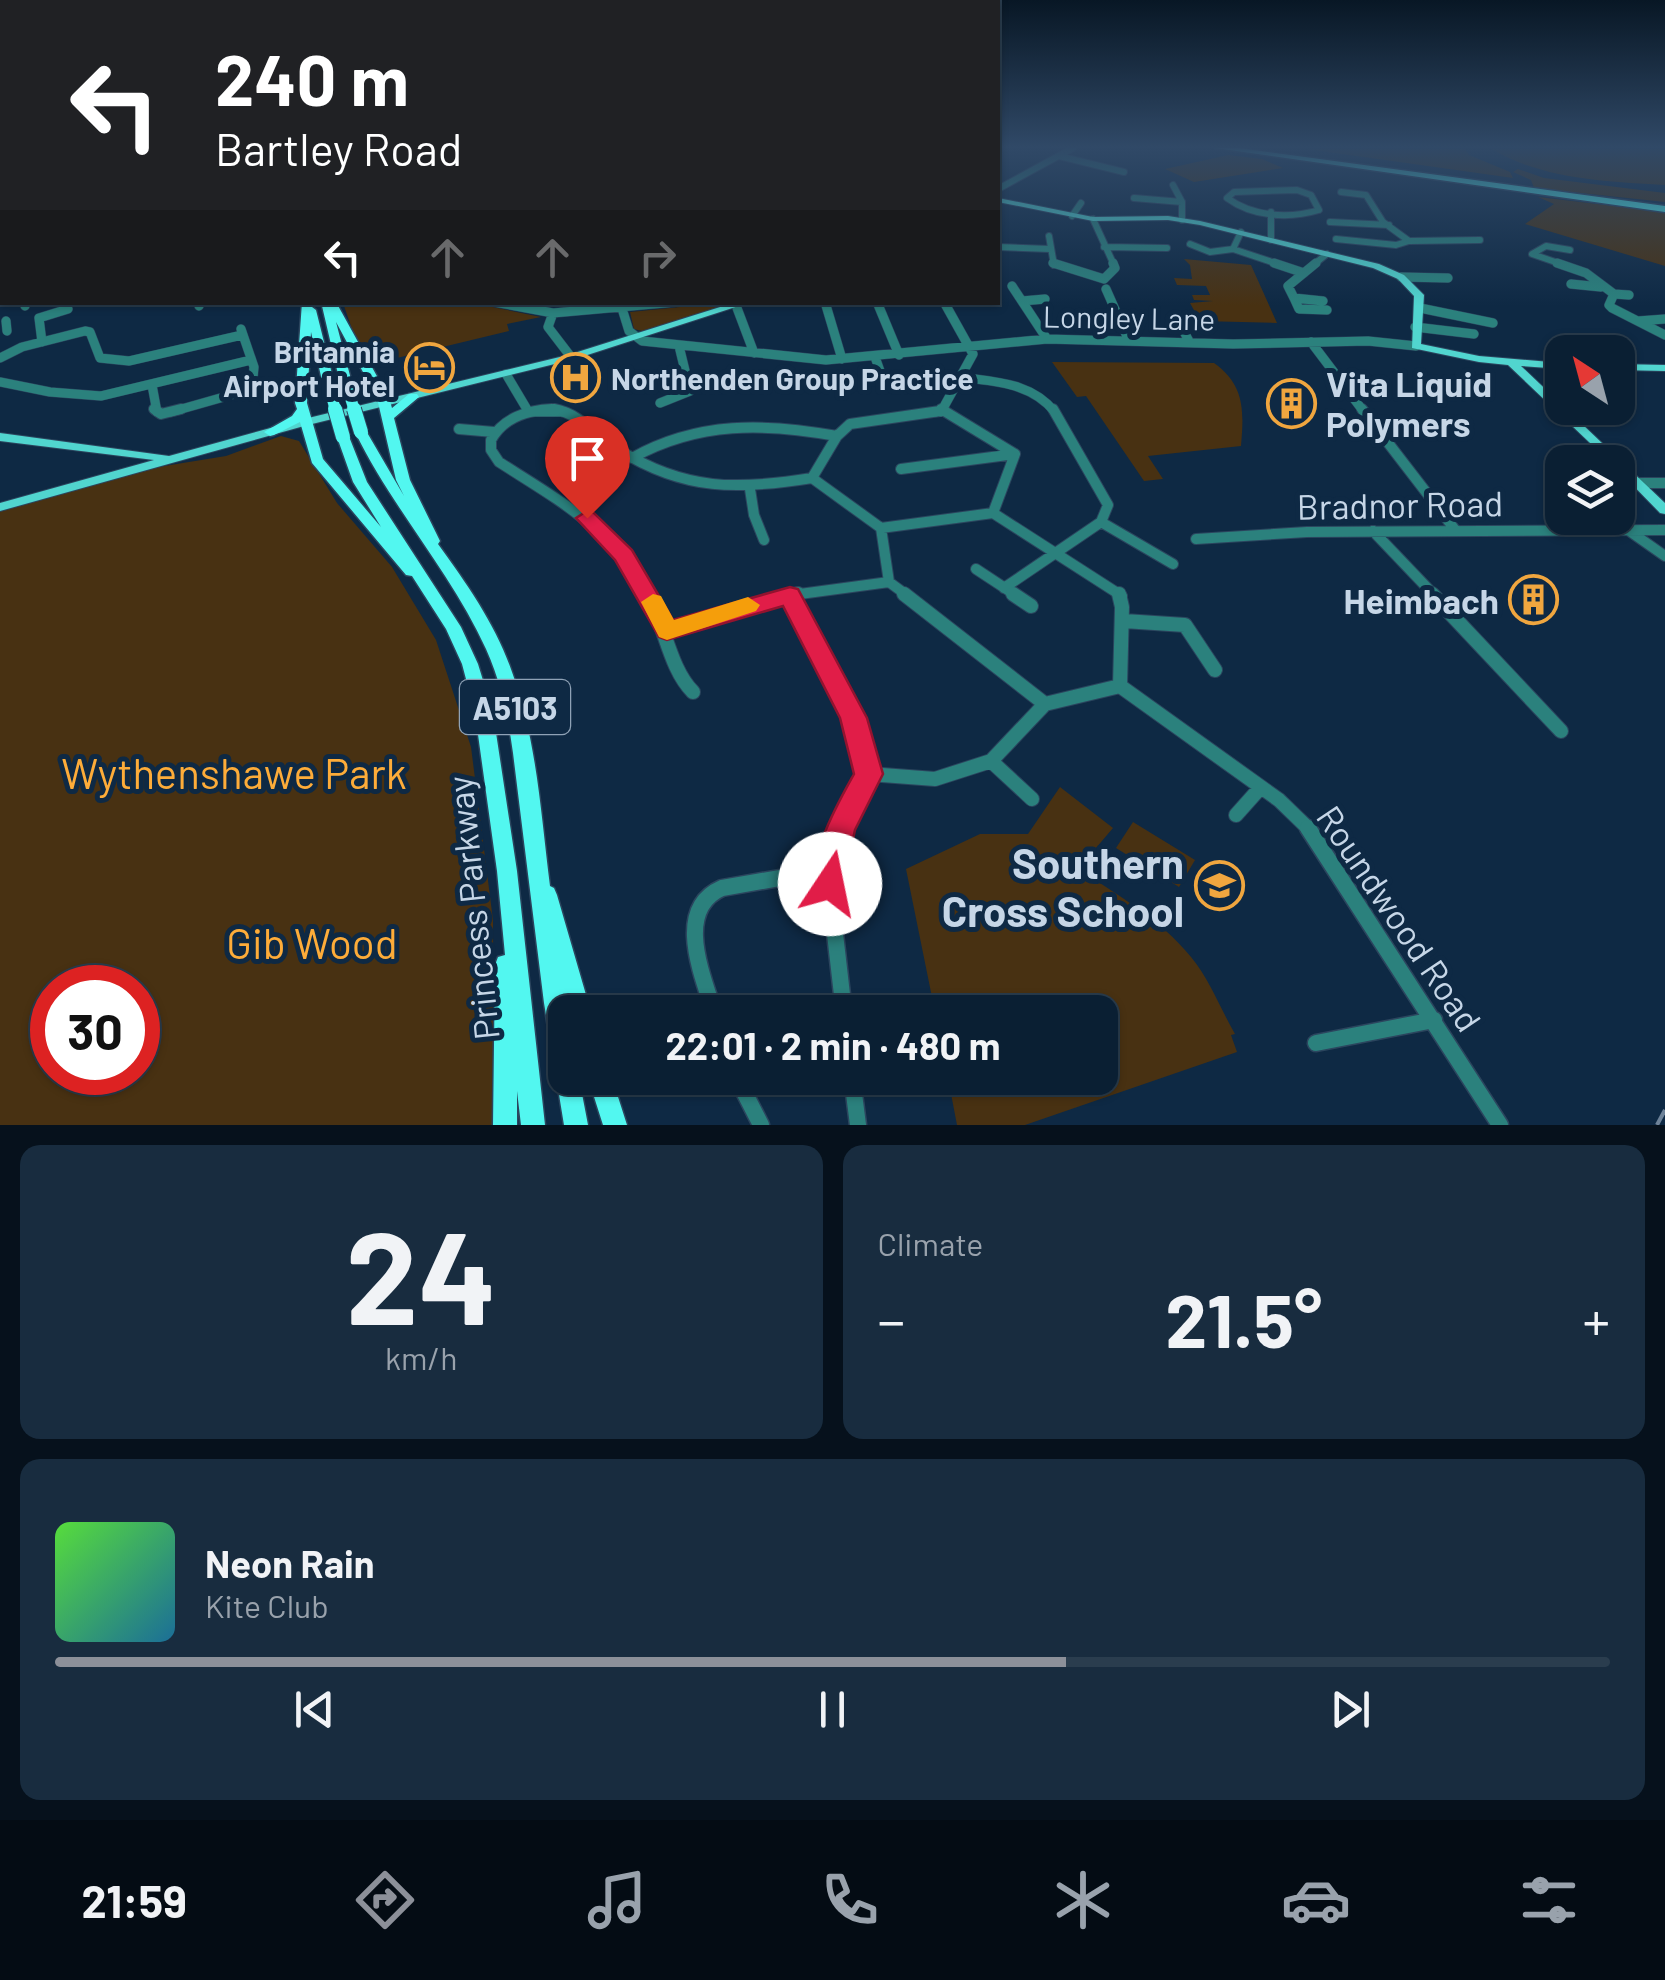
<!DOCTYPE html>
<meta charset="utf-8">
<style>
body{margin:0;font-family:Barlow,sans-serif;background:#182c3f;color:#f1f3f6;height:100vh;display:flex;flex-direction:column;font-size:38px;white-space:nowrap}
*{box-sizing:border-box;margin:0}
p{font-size:32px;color:#99a2ac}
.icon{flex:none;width:55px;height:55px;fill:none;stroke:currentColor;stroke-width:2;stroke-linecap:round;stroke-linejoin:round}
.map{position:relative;height:1125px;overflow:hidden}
.details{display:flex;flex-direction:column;gap:20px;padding:20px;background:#06111c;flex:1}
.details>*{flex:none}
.hud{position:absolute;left:0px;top:0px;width:1000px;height:305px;box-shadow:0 2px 8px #0004,0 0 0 2px #2a3d4e;background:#202124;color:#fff;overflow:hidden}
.needle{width:65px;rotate:324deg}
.controls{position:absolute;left:1545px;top:335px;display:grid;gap:20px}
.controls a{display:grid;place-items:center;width:90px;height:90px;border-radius:20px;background:#0a1f33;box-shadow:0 2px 8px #0004,0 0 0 2px #2a3d4e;font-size:50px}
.speed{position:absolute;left:30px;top:965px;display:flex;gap:20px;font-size:50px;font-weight:700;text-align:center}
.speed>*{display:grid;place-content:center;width:130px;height:130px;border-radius:50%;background:#0a1f33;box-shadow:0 2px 8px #0004,0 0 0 2px #2a3d4e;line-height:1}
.speed .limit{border:15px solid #d22;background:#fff;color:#111}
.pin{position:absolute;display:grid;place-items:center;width:85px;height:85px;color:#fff;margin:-102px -42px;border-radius:50% 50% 50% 0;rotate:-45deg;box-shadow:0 0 10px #0007}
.pin .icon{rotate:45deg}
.me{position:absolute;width:110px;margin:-55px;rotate:11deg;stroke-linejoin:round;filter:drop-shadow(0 0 8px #0008)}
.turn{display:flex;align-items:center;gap:35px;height:210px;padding:0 50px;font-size:45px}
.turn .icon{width:130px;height:130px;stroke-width:2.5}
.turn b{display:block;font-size:70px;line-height:85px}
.lanes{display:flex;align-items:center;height:95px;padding:0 50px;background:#0003;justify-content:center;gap:50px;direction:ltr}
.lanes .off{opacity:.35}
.big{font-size:75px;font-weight:700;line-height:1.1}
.details .widget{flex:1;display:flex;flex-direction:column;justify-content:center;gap:15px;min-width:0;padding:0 35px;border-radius:20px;background:#182c3f}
.details .dial{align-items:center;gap:0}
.dial b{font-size:130px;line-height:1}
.song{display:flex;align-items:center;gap:30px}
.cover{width:120px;height:120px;border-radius:15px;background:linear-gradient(135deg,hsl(110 70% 55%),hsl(200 70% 35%))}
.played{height:10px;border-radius:5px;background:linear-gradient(90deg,#8c9099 65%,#2a3d4e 65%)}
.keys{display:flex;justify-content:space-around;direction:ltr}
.heat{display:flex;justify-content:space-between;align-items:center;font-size:55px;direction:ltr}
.details .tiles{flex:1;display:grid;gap:20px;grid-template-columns:1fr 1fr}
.widget:last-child{grid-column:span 2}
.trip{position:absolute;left:548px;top:995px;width:570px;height:100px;border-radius:20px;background:#0a1f33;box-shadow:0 2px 8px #0004,0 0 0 2px #2a3d4e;font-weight:700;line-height:100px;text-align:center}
.tabs{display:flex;height:160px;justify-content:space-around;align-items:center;background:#040c14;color:#99a2ac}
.tabs .icon{width:70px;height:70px}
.tabs .active{color:#8c9099}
.tabs b{font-size:45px;color:#f1f3f6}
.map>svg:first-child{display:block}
.green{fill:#483112;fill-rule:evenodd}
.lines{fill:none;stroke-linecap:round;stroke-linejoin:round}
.minor-far4-casing{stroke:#2b455e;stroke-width:8}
.minor-far3-casing{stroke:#2b455e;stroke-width:10}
.minor-far2-casing{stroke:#2b455e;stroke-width:12}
.minor-far1-casing{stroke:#2b455e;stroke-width:16}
.minor-casing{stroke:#2b455e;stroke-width:19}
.major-casing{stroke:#2b455e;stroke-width:2}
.highway-casing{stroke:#2b455e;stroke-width:3}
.minor-far4{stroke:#2b817d;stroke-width:6}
.minor-far3{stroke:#2b817d;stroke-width:9}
.minor-far2{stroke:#2b817d;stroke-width:10}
.minor-far1{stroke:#2b817d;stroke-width:14}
.minor{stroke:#2b817d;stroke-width:16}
.major{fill:#51d5cf;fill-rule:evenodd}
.highway{fill:#52f7f0;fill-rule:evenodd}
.rail{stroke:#6e8399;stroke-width:4;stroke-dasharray:26 26;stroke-linecap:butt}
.highway-bridge-far1-casing{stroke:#2b455e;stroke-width:12;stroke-linecap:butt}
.highway-bridge-casing{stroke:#2b455e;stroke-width:16;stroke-linecap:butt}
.highway-bridge-far1{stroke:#52f7f0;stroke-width:11}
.highway-bridge{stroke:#52f7f0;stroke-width:14}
.route{fill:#e11d48;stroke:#92132f;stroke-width:2.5}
.slow{fill:#f59e0b}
.labels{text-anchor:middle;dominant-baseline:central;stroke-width:10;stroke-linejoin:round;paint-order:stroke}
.far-street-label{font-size:30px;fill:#c6d6e7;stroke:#0e2944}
.far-poi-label{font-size:30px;font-weight:bold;fill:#c6d6e7;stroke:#0e2944;text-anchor:end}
.shield{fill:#0e2944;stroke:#8fa2b6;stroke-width:2.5}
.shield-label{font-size:32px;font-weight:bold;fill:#c6d6e7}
.poi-label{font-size:35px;font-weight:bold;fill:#c6d6e7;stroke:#0e2944;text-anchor:start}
.street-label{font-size:35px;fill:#c6d6e7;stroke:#0e2944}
.near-park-label{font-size:42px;fill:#fdac39;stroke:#0e2944}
.near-poi-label{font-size:42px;font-weight:bold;fill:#c6d6e7;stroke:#0e2944;text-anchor:end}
</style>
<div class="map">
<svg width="1665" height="1125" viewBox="0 0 1665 1125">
<rect width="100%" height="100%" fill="#0e2944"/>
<!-- green -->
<path class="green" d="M 1307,149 L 1465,149 L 1469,155 L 1510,172 L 1513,178 Z
M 1492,149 L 1665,149 L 1665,185 C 1610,182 1540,179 1492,149 Z
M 1228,155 L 1262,159 L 1283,168 L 1194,182 L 1165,169 Z
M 1518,169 L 1544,178 L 1665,193 L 1665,202 L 1534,188 L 1531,180 L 1513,172 Z
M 1538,197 L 1665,212 L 1665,266 L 1525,224 L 1554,204 Z
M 1184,259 L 1251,265 L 1277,323 L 1200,321 L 1190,303 L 1213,301 L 1194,300 L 1192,295 L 1210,295 L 1206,286 L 1177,285 L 1174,278 L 1192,279 L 1190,265 Z
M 343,303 L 473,303 L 541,317 L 507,324 L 509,331 L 372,364 L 354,335 Z
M 720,303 L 723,306 L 642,331 L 634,329 L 630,312 Z
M 1052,362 L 1214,363 C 1245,385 1244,411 1241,446 L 1148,456 L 1163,479 L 1144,481 L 1086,396 L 1077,397 Z
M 281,436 L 299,441 L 337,503 L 392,567 L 436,640 L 471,747 L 493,920 L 494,1125 L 0,1125 L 0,510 L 152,468 L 226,456 ZM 52,988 L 138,988 L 138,1072 L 52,1072 Z
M 1060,787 L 1113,828 L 1078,869 C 1118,895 1161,920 1191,957 C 1210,980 1220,1008 1235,1034 L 1231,1035 L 1237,1052 L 1025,1125 L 957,1125 L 948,1078 L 1100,1078 L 1100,1012 L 935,1012 L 906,869 L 980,834 L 1028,834 Z
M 1133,822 L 1195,860 L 1179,887 L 1116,848 Z"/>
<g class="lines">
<defs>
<path id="minor-far4" d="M 1059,156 L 1124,172
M 1173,185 L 1182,202 L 1182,220
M 998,189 L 1073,148
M 1297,190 L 1311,195 L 1319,210 C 1289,219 1253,217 1227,198 L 1234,192 Z
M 1134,198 L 1182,202
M 1271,212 L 1271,240
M 1072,216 L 1081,203
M 1093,219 L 1114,265
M 1330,222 L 1389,225
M 1049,236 L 1054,265
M 1336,239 L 1396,245 L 1409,241 L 1383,222 L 1366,195 L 1341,192
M 1409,241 L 1480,240
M 1190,244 L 1210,252 L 1233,249 L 1241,232
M 998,247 L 1050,249
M 1104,247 L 1167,248
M 1233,249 L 1281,265
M 1313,265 L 1327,254
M 1564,265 L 1532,254 L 1546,246 L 1570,250"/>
<path id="minor-far3" d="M 1053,263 L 1104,279 L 1115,268 L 1113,263
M 1274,263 L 1304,273
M 1557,263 L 1586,273 L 1614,294 L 1609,305 L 1612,308 L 1665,335
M 1401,277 L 1448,278
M 1571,284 L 1601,287
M 1012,286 L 1047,339
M 1106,289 L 1129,341
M 1614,294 L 1629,295
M 1294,298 L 1288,286 L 1316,263
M 1022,301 L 1045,299
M 1323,301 L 1294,298 L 1299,309 L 1327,310
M 24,302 L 25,306
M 198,302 L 199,306
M 494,302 L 553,313 L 676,302
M 620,302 L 629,331 L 642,341 L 826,360 L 1047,339 L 1233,344 L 1368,341 L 1416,346
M 825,302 L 842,359
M 877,302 L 899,355
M 737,308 L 754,353
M 1420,308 L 1493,323
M 553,313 L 548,327 L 571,357
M 6,321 L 7,331
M 1638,321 L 1665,319
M 1190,323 L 1181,326 L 1190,343
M 1415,327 L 1474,334
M 42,342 L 39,318 L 68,309
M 1311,342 L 1364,412
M 1555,354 L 1562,354
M 875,357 L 885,385
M 0,358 L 22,347 L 85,331 L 90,332 L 100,358 L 129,361 L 242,335
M 506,374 L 528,411
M 960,377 C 995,382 1031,382 1055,412
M 0,382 L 50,392 L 101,396 L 251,360
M 152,385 L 157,412
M 660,403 L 690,391 L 679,346
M 171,412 L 252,389 L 254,367 L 241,329
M 532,412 L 565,412
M 936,412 L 940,411
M 941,412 L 973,354 L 944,302"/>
<path id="minor-far2" d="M 154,409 L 161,414 L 181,409
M 552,409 C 528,410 503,418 491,440 L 491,450 L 499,462 C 568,506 604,524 649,596
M 554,409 C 581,414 596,436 619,450 C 685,491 738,490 812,478 L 881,528
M 941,409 L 1015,454 L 993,513 L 1122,596
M 1362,409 L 1456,531
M 459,429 L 494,432
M 632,458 C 698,421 765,423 837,436
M 901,469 L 1015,454
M 812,478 L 837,436 L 850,424 L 940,411
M 1637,483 L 1665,483
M 750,489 L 754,515 L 764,540
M 1101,522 L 1173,564
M 881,528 L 993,513
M 1628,530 L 1665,556
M 1373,531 L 1435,596
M 1196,539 L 1307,532 L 1665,530
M 976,569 L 1017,596
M 889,582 L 908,596
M 1004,588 L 1101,522 L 1108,505 L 1053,409
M 785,596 L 889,582 L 881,528"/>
<path id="minor-far1" d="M 647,594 C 665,624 669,668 693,692
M 904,594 L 1045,704
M 1013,594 L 1031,606
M 1119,594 L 1122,607 L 1120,686 L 1279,800 L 1310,830
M 1432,594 L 1561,731
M 790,595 L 854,718 L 869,774 L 840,830
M 1124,621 L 1185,625 L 1215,670
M 667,631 L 798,594
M 991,761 L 1032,799
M 869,774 L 935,779 L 991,761 L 1045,704 L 1120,686
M 1236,815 L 1261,787"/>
<path id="minor" d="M 841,828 L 831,899 L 844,1012
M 1308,828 L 1500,1125
M 714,1012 C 702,974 674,909 722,888 L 831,869
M 1316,1043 L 1434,1020
M 737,1078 L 761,1125
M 852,1078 L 858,1125"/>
<path id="major" d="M 998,198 L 1093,217 L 1168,216 L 1200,221 L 1379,264 L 1404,275 L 1424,295 L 1421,344 L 1479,356 L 1562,363 L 1562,369 L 1521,366 L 1665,503 L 1665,514 L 1660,513 L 1618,470 L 1618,462 L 1610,462 L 1508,365 L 1479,362 L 1412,348 L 1414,296 L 1398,279 L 1373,268 L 1200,225 L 1168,220 L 1093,221 L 998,202 Z
M 736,302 L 751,302 L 575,359 L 304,426 L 0,511 L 0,503 L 154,460 L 0,441 L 0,433 L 169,456 L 296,421 L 568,355 Z
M 1618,364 L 1665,365 L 1665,371 L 1618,370 Z"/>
<path id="highway" d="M 1215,148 L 1239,148 L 1665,206 L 1665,212 Z
M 0,186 L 2,186 L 2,191 L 0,192 Z
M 302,302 L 312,302 L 312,307 L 316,310 L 337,394 L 331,398 L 325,394 L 311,332 L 307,403 L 323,459 L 381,527 L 353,482 L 337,437 L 343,433 L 348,434 L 367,482 L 461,627 L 478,664 L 493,713 L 517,871 L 545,1125 L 521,1125 L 517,1091 L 517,1125 L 493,1125 L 495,965 L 498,957 L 505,955 L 497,871 L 475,713 L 462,664 L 446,629 L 412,576 L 406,575 L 312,463 L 300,422 L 274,435 L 270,436 L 264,432 L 292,416 L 297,409 L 295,403 Z
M 326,302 L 336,302 L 389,398 L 392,408 L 409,394 L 417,394 L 419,397 L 394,418 L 410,480 L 440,541 L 438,544 C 467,584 496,625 512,672 C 537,740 541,816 550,886 L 554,888 L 557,895 L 591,1012 L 569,1012 L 568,1009 L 568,1012 L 565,1012 L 565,1078 L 579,1078 L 588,1125 L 564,1125 L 544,1003 L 513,753 C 508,717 501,682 486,649 C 451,572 392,508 355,432 L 361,428 L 365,429 L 404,496 L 396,480 L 377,398 L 336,322 L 353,387 L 347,391 L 341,387 L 322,306 Z
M 588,1078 L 612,1078 L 627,1125 L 603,1125 Z"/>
</defs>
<!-- minor-far4 casing -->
<use href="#minor-far4" class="minor-far4-casing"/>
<!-- minor-far3 casing -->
<use href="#minor-far3" class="minor-far3-casing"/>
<!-- minor-far2 casing -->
<use href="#minor-far2" class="minor-far2-casing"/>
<!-- minor-far1 casing -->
<use href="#minor-far1" class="minor-far1-casing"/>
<!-- minor casing -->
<use href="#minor" class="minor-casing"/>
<!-- major casing -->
<use href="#major" class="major-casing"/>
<!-- highway casing -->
<use href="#highway" class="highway-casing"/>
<!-- minor-far4 -->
<use href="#minor-far4" class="minor-far4"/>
<!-- minor-far3 -->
<use href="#minor-far3" class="minor-far3"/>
<!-- minor-far2 -->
<use href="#minor-far2" class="minor-far2"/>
<!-- minor-far1 -->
<use href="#minor-far1" class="minor-far1"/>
<!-- minor -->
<use href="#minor" class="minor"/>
<!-- major -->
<use href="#major" class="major"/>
<!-- highway -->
<use href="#highway" class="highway"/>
<!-- rail -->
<path class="rail" d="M 1657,1125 L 1665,1110"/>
<defs>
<path id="highway-bridge-far1" d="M 347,387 L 355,412
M 331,394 L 336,412"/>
<path id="highway-bridge" d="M 335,409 L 343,437
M 354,409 L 361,432"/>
</defs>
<!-- highway-bridge-far1 casing -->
<use href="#highway-bridge-far1" class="highway-bridge-far1-casing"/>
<!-- highway-bridge casing -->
<use href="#highway-bridge" class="highway-bridge-casing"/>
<!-- highway-bridge-far1 -->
<use href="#highway-bridge-far1" class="highway-bridge-far1"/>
<!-- highway-bridge -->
<use href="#highway-bridge" class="highway-bridge"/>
</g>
<!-- sky -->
<linearGradient id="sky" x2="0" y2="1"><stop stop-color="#081725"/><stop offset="0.48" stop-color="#304967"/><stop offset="1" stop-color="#304967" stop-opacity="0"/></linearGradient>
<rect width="1665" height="306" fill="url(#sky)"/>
<!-- route -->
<path class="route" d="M 587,511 L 594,513 L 632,550 L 673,620 L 790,587 L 798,589 L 867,718 L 883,774 L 855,830 L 841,894 L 830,898 L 819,894 C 804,861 838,803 854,774 L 840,718 L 783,606 L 667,640 L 659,637 L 615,560 L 576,518 Z"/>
<!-- slow -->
<path class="slow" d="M 653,594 L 661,596 L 674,620 L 748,597 L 760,605 L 756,611 L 667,640 L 659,637 L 641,602 Z"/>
<!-- icons -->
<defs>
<symbol id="hotel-ring" viewBox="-11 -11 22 22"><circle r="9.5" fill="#0e2944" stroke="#f0a63f" stroke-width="1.5"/><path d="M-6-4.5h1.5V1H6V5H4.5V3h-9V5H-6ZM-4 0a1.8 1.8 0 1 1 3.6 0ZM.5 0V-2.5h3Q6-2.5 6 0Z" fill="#f0a63f"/></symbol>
<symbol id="hospital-ring" viewBox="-11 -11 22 22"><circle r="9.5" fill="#0e2944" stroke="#f0a63f" stroke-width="1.5"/><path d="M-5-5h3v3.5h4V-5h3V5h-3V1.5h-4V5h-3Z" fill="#f0a63f"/></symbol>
<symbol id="building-ring" viewBox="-11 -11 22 22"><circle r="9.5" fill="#0e2944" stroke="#f0a63f" stroke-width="1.5"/><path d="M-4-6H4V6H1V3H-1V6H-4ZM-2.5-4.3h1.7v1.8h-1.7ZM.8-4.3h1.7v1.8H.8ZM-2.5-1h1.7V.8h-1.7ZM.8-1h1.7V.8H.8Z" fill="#f0a63f"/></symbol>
<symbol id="school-ring" viewBox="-11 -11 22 22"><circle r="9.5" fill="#0e2944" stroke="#f0a63f" stroke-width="1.5"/><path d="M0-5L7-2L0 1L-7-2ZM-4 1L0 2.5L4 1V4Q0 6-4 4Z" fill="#f0a63f"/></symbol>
</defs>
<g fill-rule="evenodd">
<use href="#hotel-ring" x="402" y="340" width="55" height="55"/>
<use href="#hospital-ring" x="548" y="350" width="55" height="55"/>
<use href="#building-ring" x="1264" y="376" width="55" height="55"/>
<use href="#building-ring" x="1506" y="572" width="55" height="55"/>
<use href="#school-ring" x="1192" y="858" width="55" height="55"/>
</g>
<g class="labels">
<!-- far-street labels -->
<g class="far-street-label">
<text transform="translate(1129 317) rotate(1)">Longley Lane</text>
</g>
<!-- far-poi labels -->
<g class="far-poi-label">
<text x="395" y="351">Britannia<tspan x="395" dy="34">Airport Hotel</tspan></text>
<text x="611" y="378" text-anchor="start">Northenden Group Practice</text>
</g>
<!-- shield labels -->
<rect class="shield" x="460" y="680" width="110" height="54" rx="8"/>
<g class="shield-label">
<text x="515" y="707">A5103</text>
</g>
<!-- poi labels -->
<g class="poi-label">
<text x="1326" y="383">Vita Liquid<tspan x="1326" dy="40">Polymers</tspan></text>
<text x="1499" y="600" text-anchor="end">Heimbach</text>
</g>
<!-- street labels -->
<g class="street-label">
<text transform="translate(1400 504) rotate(-1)">Bradnor Road</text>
<text transform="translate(472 908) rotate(-96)">Princess Parkway</text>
<text transform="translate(1400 918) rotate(56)">Roundwood Road</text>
</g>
<!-- near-park labels -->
<g class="near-park-label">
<text x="234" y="772">Wythenshawe Park</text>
<text x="312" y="942">Gib Wood</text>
</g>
<!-- near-poi labels -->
<g class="near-poi-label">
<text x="1184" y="862">Southern<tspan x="1184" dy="48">Cross School</tspan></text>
</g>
</g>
</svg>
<div class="controls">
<a><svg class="needle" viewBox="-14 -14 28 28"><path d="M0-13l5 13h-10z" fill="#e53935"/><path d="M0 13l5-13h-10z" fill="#99a2ac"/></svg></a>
<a><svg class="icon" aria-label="layers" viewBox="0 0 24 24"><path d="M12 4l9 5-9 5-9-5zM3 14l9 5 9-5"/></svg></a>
</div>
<div class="speed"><div class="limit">30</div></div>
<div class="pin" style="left:587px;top:518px;background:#d93025"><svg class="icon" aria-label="arrive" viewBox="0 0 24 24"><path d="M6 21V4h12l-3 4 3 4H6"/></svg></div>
<svg class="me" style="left:830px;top:884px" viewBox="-20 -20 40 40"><circle r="19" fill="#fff"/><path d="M0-13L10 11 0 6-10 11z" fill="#e11d48"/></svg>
<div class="trip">22:01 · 2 min · 480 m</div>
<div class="hud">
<div class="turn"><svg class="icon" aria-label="left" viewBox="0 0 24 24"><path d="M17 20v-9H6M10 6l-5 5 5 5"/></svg><div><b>240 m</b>Bartley Road</div></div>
<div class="lanes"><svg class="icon" aria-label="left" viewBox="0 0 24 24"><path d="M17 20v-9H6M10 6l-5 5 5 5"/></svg><svg class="icon off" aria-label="ahead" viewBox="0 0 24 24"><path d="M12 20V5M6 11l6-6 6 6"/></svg><svg class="icon off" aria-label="ahead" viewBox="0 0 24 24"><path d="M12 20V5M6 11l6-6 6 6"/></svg><svg class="icon off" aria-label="right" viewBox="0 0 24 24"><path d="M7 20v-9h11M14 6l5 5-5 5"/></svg></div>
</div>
</div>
<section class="details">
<div class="tiles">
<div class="widget dial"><b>24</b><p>km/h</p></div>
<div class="widget"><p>Climate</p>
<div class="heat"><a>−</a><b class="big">21.5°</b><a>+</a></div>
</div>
<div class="widget">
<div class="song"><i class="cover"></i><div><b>Neon Rain</b><p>Kite Club</p></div></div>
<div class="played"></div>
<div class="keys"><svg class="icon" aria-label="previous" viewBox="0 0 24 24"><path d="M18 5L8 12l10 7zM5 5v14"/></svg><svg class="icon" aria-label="pause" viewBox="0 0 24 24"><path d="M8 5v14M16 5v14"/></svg><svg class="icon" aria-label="next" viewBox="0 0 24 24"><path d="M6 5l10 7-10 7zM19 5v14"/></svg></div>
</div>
</div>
</section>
<nav class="tabs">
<b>21:59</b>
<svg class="icon active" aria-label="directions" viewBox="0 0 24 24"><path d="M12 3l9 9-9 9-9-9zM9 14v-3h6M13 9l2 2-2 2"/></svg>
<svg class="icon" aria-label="music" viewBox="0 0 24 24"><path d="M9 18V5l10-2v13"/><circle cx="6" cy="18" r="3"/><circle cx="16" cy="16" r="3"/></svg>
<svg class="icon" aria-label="phone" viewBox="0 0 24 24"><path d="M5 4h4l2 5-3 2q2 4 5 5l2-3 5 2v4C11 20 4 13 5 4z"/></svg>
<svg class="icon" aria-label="climate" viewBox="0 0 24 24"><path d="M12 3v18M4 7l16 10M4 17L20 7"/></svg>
<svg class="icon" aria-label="car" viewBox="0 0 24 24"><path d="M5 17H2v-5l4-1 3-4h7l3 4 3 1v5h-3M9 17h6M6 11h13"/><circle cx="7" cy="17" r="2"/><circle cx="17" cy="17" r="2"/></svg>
<svg class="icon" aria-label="filters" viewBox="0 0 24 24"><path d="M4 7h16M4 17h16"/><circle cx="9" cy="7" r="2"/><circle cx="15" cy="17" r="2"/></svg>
</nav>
